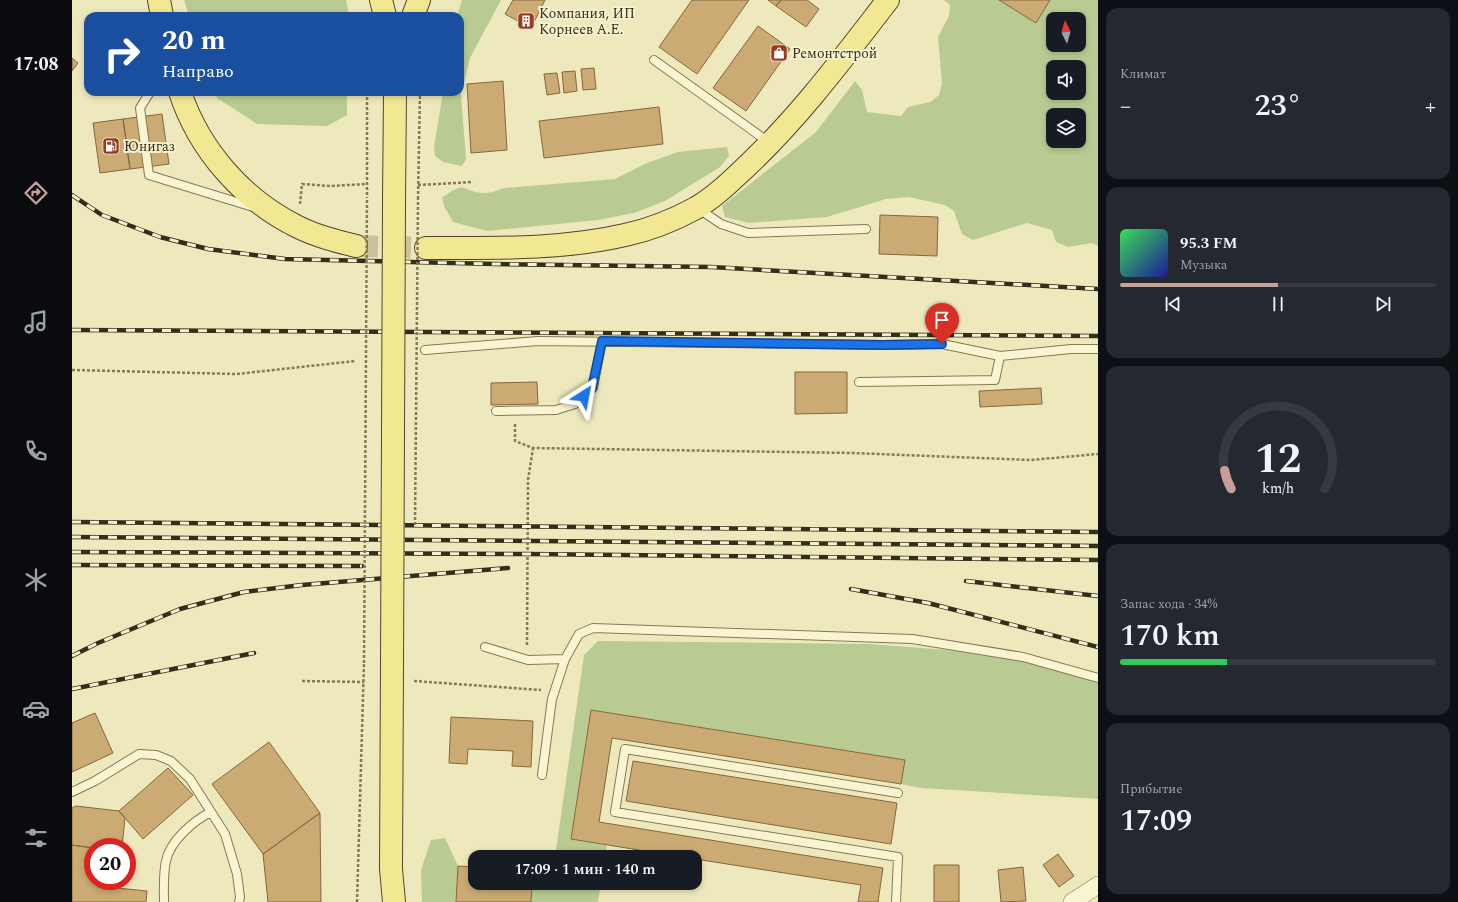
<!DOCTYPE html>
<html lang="ru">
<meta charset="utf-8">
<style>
body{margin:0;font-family:Spectral,serif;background:#242831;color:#f1f3f6;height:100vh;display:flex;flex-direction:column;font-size:15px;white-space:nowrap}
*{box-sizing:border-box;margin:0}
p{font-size:13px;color:#9ea1a6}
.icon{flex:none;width:22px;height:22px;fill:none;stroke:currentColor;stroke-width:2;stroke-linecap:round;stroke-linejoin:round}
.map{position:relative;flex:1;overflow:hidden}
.side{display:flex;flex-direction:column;gap:8px;padding:8px;background:#0d0f14;width:360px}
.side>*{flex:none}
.banner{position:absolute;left:12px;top:12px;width:380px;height:84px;border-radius:12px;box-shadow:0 2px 6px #0003;background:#1a4fa0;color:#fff;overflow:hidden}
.needle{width:26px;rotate:355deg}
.controls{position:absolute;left:974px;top:12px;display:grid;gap:8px}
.controls a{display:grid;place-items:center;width:40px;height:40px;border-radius:8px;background:#171b24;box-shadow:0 2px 6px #0003;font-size:20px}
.speed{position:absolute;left:12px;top:838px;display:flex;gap:8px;font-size:20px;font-weight:700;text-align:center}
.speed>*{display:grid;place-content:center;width:52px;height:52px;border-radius:50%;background:#171b24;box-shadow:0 2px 6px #0003;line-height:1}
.speed .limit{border:6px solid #d22;background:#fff;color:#111}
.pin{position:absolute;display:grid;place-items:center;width:34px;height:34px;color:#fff;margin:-41px -17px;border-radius:50% 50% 50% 0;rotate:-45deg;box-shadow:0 0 4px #0007}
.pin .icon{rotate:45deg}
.me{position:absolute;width:44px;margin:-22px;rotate:34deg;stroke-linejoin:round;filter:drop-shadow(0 0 3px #0008)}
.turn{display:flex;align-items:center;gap:14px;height:84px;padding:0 12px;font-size:18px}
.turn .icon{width:52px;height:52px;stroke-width:2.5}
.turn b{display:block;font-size:28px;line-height:34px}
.big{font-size:30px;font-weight:600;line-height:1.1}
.side .card{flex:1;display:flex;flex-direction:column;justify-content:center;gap:6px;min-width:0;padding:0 14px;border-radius:12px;background:#242831}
.side .dial{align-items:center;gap:0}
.dial svg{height:104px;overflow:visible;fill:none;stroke:#363941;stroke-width:7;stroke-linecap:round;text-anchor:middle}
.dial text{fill:#f1f3f6;stroke:none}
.song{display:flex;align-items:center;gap:12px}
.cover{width:48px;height:48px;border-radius:6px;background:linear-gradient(135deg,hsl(130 70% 55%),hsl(240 70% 35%))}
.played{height:4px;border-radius:2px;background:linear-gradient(90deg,#c7a198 50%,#363941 50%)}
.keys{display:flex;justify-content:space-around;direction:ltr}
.heat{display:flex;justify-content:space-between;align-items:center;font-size:22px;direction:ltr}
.charge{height:6px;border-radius:3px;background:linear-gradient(90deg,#34c759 34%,#363941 0)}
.trip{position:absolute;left:396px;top:850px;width:234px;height:40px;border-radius:12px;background:#171b24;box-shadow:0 2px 6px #0003;font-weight:600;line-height:40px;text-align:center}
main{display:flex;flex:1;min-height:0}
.dock{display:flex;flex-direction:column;width:72px;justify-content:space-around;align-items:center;background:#090b0e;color:#9ea1a6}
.dock .icon{width:28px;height:28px}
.dock .on{color:#c7a198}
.dock b{font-size:18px;color:#f1f3f6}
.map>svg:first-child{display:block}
.green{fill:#b9cb92;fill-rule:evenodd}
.building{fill:#ccaa73;stroke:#84673c}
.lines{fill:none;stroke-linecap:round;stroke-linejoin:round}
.primary-tunnel{stroke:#c9c39d;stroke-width:22;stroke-dasharray:22 11;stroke-linecap:butt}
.lane-casing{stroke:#857956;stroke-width:10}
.street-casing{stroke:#857956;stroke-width:18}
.primary-casing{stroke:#53452b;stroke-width:24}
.path{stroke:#857956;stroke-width:2.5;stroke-dasharray:3 2;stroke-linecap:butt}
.lane{stroke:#f9f5d0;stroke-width:8}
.street{stroke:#f9f5d0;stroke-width:17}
.primary{stroke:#f2e894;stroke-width:22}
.rail-casing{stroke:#352d1b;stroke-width:4.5}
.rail{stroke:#f5f1cd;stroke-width:3;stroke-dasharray:9;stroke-linecap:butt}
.primary-bridge-casing{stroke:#53452b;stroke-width:24;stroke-linecap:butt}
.path-bridge{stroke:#857956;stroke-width:2.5;stroke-dasharray:3 2;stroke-linecap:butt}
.primary-bridge{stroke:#f2e894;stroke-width:22}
.route-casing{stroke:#114b97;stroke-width:10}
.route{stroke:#1a73e8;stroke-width:7}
.labels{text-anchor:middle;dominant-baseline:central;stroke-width:4;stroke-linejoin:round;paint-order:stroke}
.poi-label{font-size:14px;fill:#352d1b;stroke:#f5f1cd;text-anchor:start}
</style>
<main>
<nav class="dock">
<b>17:08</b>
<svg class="icon on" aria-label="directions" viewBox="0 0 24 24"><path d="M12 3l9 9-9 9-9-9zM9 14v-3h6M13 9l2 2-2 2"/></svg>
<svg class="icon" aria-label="music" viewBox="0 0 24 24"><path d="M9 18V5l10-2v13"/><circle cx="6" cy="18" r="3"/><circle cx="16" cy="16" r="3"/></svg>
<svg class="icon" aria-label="phone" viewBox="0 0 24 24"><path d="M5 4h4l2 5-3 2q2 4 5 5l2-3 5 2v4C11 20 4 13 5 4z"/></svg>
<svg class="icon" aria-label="climate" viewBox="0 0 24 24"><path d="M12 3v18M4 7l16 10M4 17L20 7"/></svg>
<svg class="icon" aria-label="car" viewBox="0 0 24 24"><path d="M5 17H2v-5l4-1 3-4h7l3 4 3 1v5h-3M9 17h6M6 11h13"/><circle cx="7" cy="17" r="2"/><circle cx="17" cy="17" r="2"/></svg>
<svg class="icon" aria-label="filters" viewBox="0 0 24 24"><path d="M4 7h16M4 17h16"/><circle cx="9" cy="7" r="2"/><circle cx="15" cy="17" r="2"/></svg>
</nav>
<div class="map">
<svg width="1026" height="902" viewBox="0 0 1026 902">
<rect width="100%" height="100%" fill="#eee9bd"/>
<!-- green -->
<path class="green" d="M 112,0 L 274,0 L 277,16 L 117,16 Z
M 390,0 L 429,0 L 398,58 L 389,95 L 394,159 L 390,166 L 371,162 L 363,156 L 362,147 L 371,92 L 388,92 L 388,16 L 385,16 Z
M 872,0 L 1026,0 L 1026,246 L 1020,243 L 996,247 L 984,242 L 980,230 L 955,223 L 901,240 L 890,234 L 882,211 L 873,205 L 837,197 L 814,199 L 755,217 L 677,223 L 653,217 L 650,206 L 744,132 L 783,81 L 790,90 L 795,112 L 829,116 L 836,107 L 858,102 L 867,95 L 870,84 L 866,37 L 877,16 L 878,5 ZM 981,19 L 1007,19 L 1007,45 L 981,45 ZM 981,67 L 1007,67 L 1007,93 L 981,93 ZM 981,115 L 1007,115 L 1007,141 L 981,141 Z
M 143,92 L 275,92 L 275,115 L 255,126 L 185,124 L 145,98 Z
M 655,147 L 657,156 L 648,167 L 593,201 L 562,213 L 526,220 L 415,231 L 381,222 L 372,206 L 370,198 C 395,179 387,191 411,193 C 418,194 425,190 433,188 L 543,179 L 575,163 L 606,152 Z
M 526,641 L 797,644 L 902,652 L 956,661 L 1026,680 L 1026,799 L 849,788 L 829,784 L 833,760 L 519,710 L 499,839 L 535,845 L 533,857 L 483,857 L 512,655 Z
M 373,838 L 386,866 L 384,902 L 350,902 L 349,870 L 359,840 Z
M 460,883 L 529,883 L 526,902 L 459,902 Z"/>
<!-- building -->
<path class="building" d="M 441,0 L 473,0 L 459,28 L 433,14 Z
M 620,0 L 677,0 L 625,74 L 587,47 Z
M 696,0 L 709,0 L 704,6 Z
M 709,0 L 735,0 L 747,9 L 734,27 L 704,6 Z
M 927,0 L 978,0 L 964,23 Z
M 686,26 L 718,49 L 674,111 L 641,88 Z
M 0,58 L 6,63 L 0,71 Z
M 522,68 L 524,89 L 511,90 L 509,69 Z
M 503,71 L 505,91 L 492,93 L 490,72 Z
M 485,73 L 488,93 L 475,95 L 472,74 Z
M 431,81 L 435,150 L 399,153 L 395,84 Z
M 587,107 L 591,144 L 472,158 L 467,121 Z
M 90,114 L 97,164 L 58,169 L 51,119 Z
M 51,119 L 58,169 L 28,173 L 21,123 Z
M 808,215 L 866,217 L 865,256 L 807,254 Z
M 723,372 L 775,372 L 775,413 L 723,414 Z
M 465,382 L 466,404 L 419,405 L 419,383 Z
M 969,388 L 970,404 L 908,407 L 907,391 Z
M 519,710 L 833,760 L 829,784 L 540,738 L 527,822 L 811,868 L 806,902 L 786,902 L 789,885 L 623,859 L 623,857 L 610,857 L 499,839 Z
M 23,713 L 41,753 L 0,772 L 0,723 Z
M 379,717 L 461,721 L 459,767 L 440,766 L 441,751 L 396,749 L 395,764 L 377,763 Z
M 197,742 L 248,813 L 191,854 L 140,784 Z
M 561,761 L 825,803 L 819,844 L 554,801 Z
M 96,768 L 121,795 L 71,839 L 47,811 Z
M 4,806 L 47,811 L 53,818 L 50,847 L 21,848 L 0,845 L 0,808 Z
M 248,813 L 249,902 L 196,902 L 191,854 Z
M 0,845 L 21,848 L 21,881 L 46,881 L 45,888 L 75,891 L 74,902 L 0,902 Z
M 986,854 L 1002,876 L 987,887 L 971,865 Z
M 862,865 L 887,865 L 887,902 L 862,902 Z
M 386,866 L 403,867 L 403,883 L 460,883 L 459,902 L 384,902 Z
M 951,867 L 954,901 L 929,902 L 926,870 Z"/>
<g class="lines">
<!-- primary-tunnel -->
<path class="primary-tunnel" d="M 284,246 L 354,248"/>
<defs>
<path id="lane" d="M 582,60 L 698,143
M 78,92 L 68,108 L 77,175 L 181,207
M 627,209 L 649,224 L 676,233 L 794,229
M 353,350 L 466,341 L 811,345 L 870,344 L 928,356 L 999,349 L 1026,349
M 787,382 L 923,380 L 928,356
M 424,411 L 484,410 L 503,404 L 521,388 L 530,341
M 413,647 L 456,660 L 493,659
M 470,775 L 480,699 L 493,659 L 507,634 L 521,628 L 840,639 L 951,657 L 1026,678
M 0,792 L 23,781 L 67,754 L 84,755 L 99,761 L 118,779 L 153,834 L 165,874 L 168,897 L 167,902
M 92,902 C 92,889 91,874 94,861 C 98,841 121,821 139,812
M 824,902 L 826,857 L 543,812 L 553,749 L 826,793"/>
<path id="street" d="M 1000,902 L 1026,885"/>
<path id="primary" d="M 87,0 L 90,16
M 309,0 L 313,16
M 341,16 L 347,0
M 108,92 C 127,150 171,200 226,227 C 244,236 264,241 284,246
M 322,202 L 323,92
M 354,248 C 421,248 488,250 553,235 C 577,230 602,220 624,208 C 643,197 659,181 675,166 C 729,115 771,58 816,0
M 320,664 L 319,869 L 322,902"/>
</defs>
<!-- lane casing -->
<use href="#lane" class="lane-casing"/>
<!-- street casing -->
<use href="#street" class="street-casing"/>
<!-- primary casing -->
<use href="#primary" class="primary-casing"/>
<!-- path -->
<path class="path" d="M 295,92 L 295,198
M 346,185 L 401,182
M 346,199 L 348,92
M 228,204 L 230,184 L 258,186 L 295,184
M 0,370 L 165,374 L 283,361
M 443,424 L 443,441 L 461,448 L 781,453 L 959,460 L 1026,454
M 455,645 L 456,480 L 461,448
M 230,681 L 292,682
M 342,681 L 469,690
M 285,902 L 292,663"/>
<!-- lane -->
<use href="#lane" class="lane"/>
<!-- street -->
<use href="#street" class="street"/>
<!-- primary -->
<use href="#primary" class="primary"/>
<defs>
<path id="rail" d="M 0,195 L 30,215 L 88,237 L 136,249 L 213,259 L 423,264 L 639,267 L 1026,289
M 0,330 L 1026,336
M 0,522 L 1026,532
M 0,537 L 1026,546
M 0,552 L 455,554 L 1026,560
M 0,565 L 290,566
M 894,581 L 1026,596
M 779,589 L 856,603 L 1026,647
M 0,656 L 26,643 L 108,609 L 172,592 L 230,585 L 436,568
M 0,689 L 182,653"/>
</defs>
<!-- rail casing -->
<use href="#rail" class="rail-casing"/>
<!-- rail -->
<use href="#rail" class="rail"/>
<defs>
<path id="primary-bridge" d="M 320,664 L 322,202"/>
</defs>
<!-- primary-bridge casing -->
<use href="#primary-bridge" class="primary-bridge-casing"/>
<!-- path-bridge -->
<path class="path-bridge" d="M 343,525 L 346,199
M 292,663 L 295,198"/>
<!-- primary-bridge -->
<use href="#primary-bridge" class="primary-bridge"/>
</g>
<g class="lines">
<defs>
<path id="route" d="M 512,396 L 520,388 L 530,341 L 811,345 L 870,344"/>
</defs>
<!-- route casing -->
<use href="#route" class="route-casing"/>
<!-- route -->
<use href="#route" class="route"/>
</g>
<!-- icons -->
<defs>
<symbol id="building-square" viewBox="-11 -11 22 22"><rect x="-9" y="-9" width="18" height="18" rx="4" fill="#943c26" stroke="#f5f1cd"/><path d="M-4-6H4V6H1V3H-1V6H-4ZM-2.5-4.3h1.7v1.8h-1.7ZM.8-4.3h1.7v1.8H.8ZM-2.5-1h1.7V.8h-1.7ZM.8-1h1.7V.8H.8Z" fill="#fff"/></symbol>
<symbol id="shop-square" viewBox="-11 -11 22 22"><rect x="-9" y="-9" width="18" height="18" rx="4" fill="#943c26" stroke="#f5f1cd"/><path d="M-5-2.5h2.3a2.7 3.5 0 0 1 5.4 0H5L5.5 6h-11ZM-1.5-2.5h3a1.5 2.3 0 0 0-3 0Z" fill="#fff"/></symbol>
<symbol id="fuel-square" viewBox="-11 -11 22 22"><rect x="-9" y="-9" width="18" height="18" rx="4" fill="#943c26" stroke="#f5f1cd"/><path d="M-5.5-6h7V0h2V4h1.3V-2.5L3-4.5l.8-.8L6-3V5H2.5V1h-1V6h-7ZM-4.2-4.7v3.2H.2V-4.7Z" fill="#fff"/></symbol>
</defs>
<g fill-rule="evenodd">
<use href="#building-square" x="444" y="11" width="20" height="20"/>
<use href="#shop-square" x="697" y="43" width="20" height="20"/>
<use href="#fuel-square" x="29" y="136" width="20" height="20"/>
</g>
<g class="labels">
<!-- poi labels -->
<g class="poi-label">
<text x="467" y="13">Компания, ИП<tspan x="467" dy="16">Корнеев А.Е.</tspan></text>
<text x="720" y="53">Ремонтстрой</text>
<text x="52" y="146">Юнигаз</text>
</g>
</g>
</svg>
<div class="controls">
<a><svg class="needle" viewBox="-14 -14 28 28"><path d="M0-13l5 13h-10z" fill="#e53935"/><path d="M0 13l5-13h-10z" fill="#9ea1a6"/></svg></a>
<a><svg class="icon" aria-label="sound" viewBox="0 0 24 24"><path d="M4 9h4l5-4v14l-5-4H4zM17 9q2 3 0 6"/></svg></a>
<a><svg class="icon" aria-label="layers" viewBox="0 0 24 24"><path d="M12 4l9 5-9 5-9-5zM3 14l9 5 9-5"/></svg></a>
</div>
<div class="speed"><div class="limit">20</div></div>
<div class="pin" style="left:870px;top:344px;background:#d93025"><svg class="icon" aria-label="arrive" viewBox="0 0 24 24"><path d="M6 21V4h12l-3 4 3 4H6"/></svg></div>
<svg class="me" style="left:512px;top:396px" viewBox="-20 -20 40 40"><path d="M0-17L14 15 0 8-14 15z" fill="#1a73e8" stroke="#fff" stroke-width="4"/></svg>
<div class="trip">17:09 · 1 мин · 140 m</div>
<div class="banner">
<div class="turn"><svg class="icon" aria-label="right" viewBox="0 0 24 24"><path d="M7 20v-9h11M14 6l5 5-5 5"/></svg><div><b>20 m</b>Направо</div></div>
</div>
</div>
<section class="side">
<div class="card"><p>Климат</p>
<div class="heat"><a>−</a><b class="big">23°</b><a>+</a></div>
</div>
<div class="card">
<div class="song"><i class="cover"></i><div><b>95.3 FM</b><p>Музыка</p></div></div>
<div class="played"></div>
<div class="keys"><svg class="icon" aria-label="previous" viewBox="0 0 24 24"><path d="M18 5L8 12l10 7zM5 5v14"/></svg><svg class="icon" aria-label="pause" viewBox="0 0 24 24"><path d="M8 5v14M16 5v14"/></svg><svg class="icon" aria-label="next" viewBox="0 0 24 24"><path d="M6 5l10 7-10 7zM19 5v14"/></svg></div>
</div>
<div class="card dial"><svg viewBox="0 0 100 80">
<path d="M14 69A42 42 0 1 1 86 69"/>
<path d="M14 69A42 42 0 0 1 9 55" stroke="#c7a198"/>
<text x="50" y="56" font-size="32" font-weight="700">12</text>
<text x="50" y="72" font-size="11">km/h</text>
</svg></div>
<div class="card"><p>Запас хода · 34%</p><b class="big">170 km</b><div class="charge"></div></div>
<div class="card"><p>Прибытие</p><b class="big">17:09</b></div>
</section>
</main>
